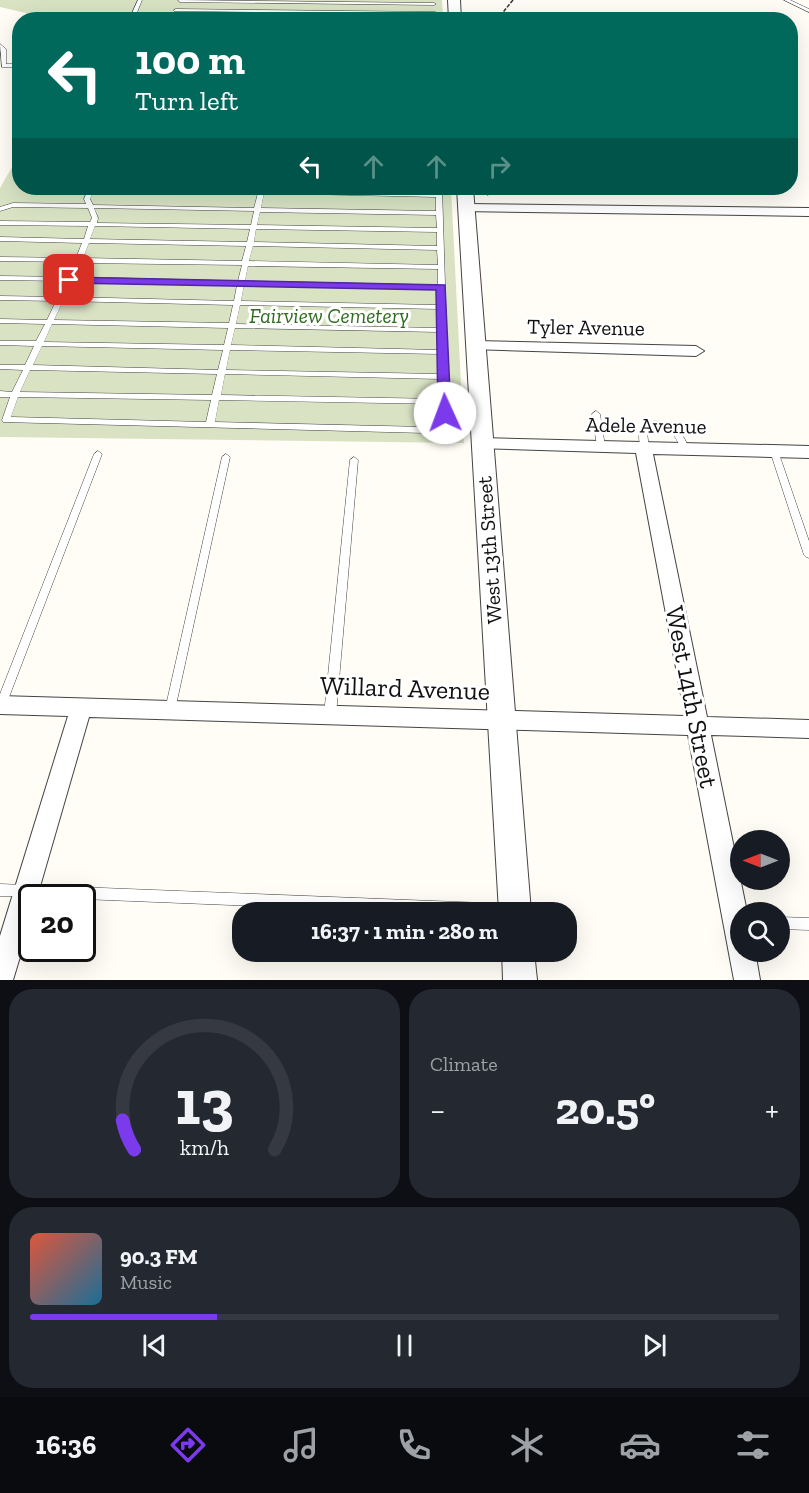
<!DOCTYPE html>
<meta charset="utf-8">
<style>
body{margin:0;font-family:"Zilla Slab",serif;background:#242831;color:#f1f3f6;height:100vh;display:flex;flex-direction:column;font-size:22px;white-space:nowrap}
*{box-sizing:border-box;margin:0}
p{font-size:20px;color:#9ea1a6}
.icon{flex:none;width:33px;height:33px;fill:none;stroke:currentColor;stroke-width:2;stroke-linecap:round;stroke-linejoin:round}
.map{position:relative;height:980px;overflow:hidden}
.drawer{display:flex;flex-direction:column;gap:9px;padding:9px;background:#0d0f14;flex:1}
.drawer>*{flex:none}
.guide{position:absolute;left:12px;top:12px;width:786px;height:183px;border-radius:24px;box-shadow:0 6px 24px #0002;background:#00695c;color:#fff;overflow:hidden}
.needle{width:39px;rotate:270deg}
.tools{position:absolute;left:730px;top:830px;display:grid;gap:12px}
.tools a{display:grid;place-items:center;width:60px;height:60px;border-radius:50%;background:#171b24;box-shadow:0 6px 24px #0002;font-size:30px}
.speed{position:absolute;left:18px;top:884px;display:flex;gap:12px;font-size:30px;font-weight:700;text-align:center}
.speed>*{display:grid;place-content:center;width:78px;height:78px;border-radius:50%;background:#171b24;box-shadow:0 6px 24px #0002;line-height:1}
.speed .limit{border:3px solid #111;border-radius:9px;background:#fff;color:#111}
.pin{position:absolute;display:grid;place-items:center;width:51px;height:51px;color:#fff;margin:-26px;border-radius:12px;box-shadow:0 3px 9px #0006}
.me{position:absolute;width:66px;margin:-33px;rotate:358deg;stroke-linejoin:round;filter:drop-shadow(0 0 4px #0008)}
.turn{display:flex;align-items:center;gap:21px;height:126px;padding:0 24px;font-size:27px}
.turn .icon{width:78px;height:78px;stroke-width:2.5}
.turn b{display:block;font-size:42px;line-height:51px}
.lanes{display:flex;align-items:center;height:57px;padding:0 24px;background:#0003;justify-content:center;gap:30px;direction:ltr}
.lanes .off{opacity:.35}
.big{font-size:45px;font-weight:800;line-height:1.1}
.drawer .tile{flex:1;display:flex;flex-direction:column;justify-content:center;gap:9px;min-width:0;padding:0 21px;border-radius:24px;background:#242831}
.drawer .dial{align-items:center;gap:0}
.dial svg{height:156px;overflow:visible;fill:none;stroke:#363941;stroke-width:7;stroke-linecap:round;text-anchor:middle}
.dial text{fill:#f1f3f6;stroke:none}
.song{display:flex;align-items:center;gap:18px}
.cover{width:72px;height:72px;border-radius:9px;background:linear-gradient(135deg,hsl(10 70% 55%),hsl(200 70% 35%))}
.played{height:6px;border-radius:3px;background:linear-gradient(90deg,#7c3aed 25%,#363941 25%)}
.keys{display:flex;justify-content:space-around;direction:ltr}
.heat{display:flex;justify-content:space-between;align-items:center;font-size:33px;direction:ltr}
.drawer .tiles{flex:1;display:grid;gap:9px;grid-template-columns:1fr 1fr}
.tile:last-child{grid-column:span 2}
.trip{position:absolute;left:232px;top:902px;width:345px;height:60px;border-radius:24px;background:#171b24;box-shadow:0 6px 24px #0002;font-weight:800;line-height:60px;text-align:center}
.menu{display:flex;height:96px;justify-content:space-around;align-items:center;background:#090b0e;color:#9ea1a6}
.menu .icon{width:42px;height:42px}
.menu .selected{color:#7c3aed}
.menu b{font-size:27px;color:#f1f3f6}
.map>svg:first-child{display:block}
.cemetery{fill:#d9e3c4}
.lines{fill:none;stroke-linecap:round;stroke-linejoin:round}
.service-casing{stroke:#444;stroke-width:1}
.minor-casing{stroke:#444;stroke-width:2}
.tertiary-casing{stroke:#444;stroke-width:2}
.path-far1{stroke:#333;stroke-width:1.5;stroke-dasharray:4 1.5;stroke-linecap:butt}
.path{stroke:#333;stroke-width:2;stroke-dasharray:4.5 2;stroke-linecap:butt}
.service{fill:#fff;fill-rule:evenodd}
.minor{fill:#fff;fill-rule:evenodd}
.tertiary{fill:#fff;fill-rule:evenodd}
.route{fill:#7c3aed;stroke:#51269a;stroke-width:1.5}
.labels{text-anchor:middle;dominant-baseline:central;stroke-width:6;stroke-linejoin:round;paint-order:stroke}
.park-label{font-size:21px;font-style:italic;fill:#2f6b1f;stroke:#fff}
.street-label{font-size:21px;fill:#111;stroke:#fff}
.near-street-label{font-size:26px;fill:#111;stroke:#fff}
</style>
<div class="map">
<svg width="809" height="980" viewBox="0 0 809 980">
<rect width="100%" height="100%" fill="#fffdf5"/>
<!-- cemetery -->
<path class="cemetery" d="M 0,0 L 442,0 L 443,19 L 55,20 L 0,7 Z
M 19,155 L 20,188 L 451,188 L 464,443 L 0,437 L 0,188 Z"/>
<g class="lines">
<defs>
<path id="service" d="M 138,0 L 142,0 L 134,20 L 129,20 Z
M 178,0 L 434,3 L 436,4 L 434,5 L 180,2 Z
M 784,0 L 790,0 L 809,9 L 809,12 Z
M 176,9 L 435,12 L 437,13 L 435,14 L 174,11 L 174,10 Z
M 172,17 L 269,19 L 271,20 L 170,19 L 170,18 Z
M 0,44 L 6,49 L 6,64 L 20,64 L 20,68 L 2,67 Z
M 89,188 L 259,189 L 259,188 L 265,188 L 265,190 L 436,193 L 436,188 L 442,188 L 449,413 L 442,426 L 426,433 L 3,422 L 2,420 L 10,397 L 0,397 L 0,391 L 12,392 L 23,370 L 0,369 L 0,365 L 25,365 L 34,346 L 0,345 L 0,341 L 36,341 L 45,324 L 0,323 L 0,319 L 47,320 L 56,301 L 0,300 L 0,296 L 58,297 L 65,281 L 0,280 L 0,276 L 67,277 L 74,262 L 0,261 L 0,257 L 76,258 L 82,243 L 0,241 L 0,237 L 84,239 L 88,226 L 0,225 L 0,221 L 90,222 L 92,218 L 88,208 L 13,207 L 0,211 L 0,207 L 13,203 L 86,204 L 84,199 ZM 94,190 L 258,193 L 254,208 L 93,205 L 90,199 ZM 264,193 L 436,197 L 436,211 L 261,208 ZM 94,208 L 254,211 L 251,225 L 97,223 L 98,218 ZM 260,212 L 436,215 L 437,228 L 257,225 ZM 95,226 L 250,229 L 247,242 L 90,239 ZM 256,229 L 437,232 L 437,246 L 254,242 ZM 89,243 L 246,246 L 242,261 L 83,258 ZM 253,246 L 437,250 L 438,265 L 249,261 ZM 81,263 L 242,265 L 238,281 L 74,277 ZM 248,266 L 438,269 L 438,285 L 245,281 ZM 72,282 L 237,285 L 234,301 L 65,297 ZM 244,285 L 438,289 L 438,305 L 241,301 ZM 63,301 L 233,305 L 229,323 L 54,320 ZM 240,305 L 439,309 L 439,328 L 236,324 ZM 52,324 L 228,328 L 224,345 L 44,342 ZM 235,328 L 439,332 L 439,350 L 231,345 ZM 42,346 L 223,350 L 218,370 L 33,365 ZM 230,350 L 440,354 L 440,374 L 226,370 ZM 30,370 L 217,374 L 212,395 L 20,392 ZM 225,374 L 440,379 L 441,399 L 221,395 ZM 18,397 L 211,400 L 206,422 L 11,417 ZM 219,400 L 441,404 C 441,419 437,422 425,427 L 215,422 Z
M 596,411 L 600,414 L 605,446 L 601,449 L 597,446 L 592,414 Z
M 653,421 C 672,420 682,431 689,448 L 688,450 L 682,450 C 674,434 669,423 649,428 L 647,433 L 649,447 L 648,449 L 642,449 C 638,441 638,432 642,424 Z
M 774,448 L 778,451 L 809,541 L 809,558 L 806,557 L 804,555 L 770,451 Z
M 98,451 L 102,454 L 6,705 L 5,708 L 0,709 L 0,694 L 94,454 Z
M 226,454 L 230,457 L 175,710 L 174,713 L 170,715 L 166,713 L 165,710 L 222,457 Z
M 354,457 L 358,460 L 336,715 L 334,718 L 330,720 L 326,718 L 324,715 L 350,460 Z
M 0,884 L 510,904 L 515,906 L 516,910 L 516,912 L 404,912 L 82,899 L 82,897 L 0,896 Z
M 780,917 L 809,918 L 809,930 L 780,929 Z"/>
<path id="minor" d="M 466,204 L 809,208 L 809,216 L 461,211 L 460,208 Z
M 475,341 L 696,346 L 704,351 L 696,356 L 470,349 L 467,346 L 470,343 Z
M 481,438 L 809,446 L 809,458 L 653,454 L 707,717 L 809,720 L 809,738 L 711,735 L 747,912 L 741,912 L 741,951 L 755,951 L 760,980 L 734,980 L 688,735 L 89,717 L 37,897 L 32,897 L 32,917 L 13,980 L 0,980 L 0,936 L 68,716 L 0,714 L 0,696 L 685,716 L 636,453 L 475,448 L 472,444 Z"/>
<path id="tertiary" d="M 448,0 L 460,0 L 461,20 L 449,20 Z
M 457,188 L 473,188 L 531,912 L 499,912 Z
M 502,951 L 534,951 L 537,980 L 503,980 Z"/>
</defs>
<!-- service casing -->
<use href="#service" class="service-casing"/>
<!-- minor casing -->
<use href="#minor" class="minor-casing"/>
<!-- tertiary casing -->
<use href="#tertiary" class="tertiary-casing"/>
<!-- path-far1 -->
<path class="path-far1" d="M 513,0 L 504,11 L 515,20"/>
<!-- path -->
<path class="path" d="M 487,195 L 496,188"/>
<!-- service -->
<use href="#service" class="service"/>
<!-- minor -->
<use href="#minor" class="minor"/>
<!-- tertiary -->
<use href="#tertiary" class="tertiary"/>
</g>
<!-- route -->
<path class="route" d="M 65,277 L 445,285 L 451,413 L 445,417 L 438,413 L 436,290 L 69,283 L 65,282 Z"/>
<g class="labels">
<!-- park labels -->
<g class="park-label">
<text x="329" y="315">Fairview Cemetery</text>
</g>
<!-- street labels -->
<g class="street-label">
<text transform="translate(586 327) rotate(1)">Tyler Avenue</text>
<text transform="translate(646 425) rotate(1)">Adele Avenue</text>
<text transform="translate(489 550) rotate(-94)">West 13th Street</text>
</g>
<!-- near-street labels -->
<g class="near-street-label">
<text transform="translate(405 688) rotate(2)">Willard Avenue</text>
<text transform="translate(692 697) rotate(79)">West 14th Street</text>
</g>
</g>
</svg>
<div class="tools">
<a><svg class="needle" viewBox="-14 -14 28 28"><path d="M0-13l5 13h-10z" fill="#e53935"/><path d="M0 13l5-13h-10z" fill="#9ea1a6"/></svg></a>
<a><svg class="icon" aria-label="search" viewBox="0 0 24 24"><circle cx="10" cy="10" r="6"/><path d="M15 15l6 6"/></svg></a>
</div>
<div class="speed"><div class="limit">20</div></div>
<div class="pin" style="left:69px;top:280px;background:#d93025"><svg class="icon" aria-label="arrive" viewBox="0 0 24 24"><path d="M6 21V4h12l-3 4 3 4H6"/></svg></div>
<svg class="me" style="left:445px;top:413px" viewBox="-20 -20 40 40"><circle r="19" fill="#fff"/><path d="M0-13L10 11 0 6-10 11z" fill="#7c3aed"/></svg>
<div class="trip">16:37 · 1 min · 280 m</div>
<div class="guide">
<div class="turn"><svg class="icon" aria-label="left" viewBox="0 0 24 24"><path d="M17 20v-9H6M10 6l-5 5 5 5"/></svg><div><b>100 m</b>Turn left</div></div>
<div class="lanes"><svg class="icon" aria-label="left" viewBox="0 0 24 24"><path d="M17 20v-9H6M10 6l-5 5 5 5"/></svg><svg class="icon off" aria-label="ahead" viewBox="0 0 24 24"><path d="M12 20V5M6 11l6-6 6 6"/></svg><svg class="icon off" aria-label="ahead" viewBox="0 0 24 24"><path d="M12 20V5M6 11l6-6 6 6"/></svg><svg class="icon off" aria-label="right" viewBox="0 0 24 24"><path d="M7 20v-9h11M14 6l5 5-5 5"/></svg></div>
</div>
</div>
<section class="drawer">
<div class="tiles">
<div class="tile dial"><svg viewBox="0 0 100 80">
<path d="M14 69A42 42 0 1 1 86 69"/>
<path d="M14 69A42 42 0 0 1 8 54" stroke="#7c3aed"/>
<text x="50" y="56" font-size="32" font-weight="700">13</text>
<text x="50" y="72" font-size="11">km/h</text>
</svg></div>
<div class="tile"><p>Climate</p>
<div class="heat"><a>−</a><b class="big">20.5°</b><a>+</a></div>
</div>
<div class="tile">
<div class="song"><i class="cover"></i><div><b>90.3 FM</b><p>Music</p></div></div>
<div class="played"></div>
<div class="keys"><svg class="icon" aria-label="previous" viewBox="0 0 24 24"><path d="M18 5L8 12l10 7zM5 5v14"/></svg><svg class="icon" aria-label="pause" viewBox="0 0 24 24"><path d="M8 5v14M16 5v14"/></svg><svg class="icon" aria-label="next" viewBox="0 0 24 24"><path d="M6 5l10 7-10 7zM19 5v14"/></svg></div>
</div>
</div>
</section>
<nav class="menu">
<b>16:36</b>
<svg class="icon selected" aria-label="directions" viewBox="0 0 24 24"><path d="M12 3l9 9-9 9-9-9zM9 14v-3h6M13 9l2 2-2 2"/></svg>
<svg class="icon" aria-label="music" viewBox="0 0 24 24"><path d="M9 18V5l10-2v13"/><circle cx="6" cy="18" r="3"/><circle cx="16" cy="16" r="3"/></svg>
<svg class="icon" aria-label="phone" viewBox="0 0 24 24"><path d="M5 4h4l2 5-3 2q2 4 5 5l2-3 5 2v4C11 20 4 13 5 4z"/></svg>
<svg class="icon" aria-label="climate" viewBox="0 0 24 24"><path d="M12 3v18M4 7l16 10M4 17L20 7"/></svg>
<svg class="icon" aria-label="car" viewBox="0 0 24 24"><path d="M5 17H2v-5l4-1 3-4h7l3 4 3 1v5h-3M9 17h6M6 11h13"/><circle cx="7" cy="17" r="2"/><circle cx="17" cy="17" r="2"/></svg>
<svg class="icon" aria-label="filters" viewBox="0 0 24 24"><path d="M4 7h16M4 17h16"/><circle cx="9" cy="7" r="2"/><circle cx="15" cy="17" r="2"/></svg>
</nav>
